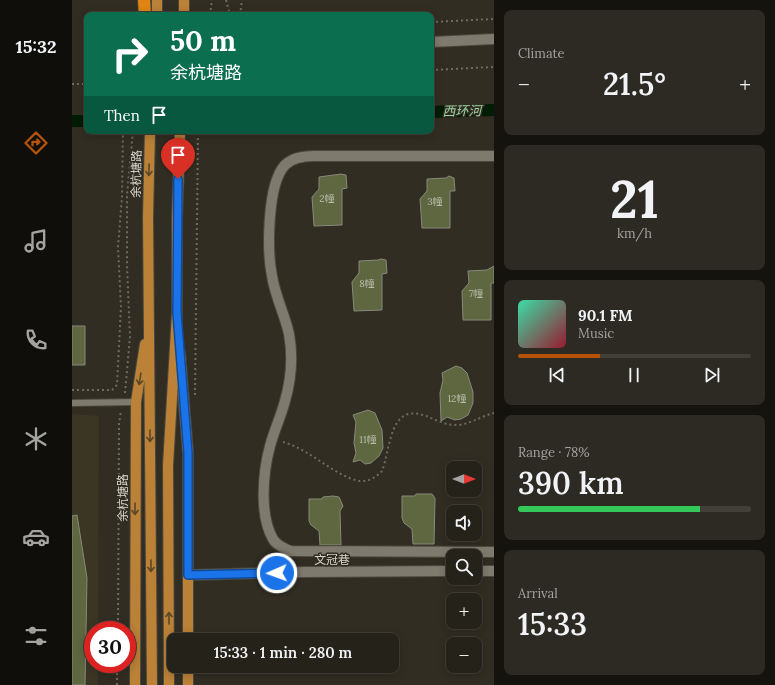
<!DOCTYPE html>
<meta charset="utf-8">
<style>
body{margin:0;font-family:Lora,"Noto Sans SC",serif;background:#2d2a23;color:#f1f3f6;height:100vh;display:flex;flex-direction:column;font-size:15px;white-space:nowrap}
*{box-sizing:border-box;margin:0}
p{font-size:13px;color:#a3a4a2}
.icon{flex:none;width:22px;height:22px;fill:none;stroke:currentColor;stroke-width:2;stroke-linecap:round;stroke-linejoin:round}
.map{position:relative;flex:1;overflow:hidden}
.side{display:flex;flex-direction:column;gap:10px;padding:10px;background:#14130e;width:281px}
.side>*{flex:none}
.top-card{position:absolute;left:12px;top:12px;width:350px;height:122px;border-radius:8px;box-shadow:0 2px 10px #0003,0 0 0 1px #423f39;background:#0b6e4f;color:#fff;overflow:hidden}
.needle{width:26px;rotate:90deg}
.tools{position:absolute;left:374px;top:461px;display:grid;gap:8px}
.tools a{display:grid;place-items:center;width:36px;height:36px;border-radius:8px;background:#25221a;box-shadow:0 2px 10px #0003,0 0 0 1px #423f39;font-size:20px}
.speed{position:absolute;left:12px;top:621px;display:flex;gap:8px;font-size:20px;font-weight:700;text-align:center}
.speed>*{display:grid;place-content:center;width:52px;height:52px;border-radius:50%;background:#25221a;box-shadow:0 2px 10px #0003,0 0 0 1px #423f39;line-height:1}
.speed .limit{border:6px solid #d22;background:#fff;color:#111}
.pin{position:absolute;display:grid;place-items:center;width:34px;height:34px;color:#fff;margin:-41px -17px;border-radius:50% 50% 50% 0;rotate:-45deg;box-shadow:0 0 4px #0007}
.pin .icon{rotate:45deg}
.me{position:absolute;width:44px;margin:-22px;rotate:268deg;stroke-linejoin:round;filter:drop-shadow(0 0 3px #0008)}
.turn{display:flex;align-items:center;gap:14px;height:84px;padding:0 20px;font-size:18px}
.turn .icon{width:52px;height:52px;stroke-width:2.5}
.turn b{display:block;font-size:28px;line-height:34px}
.then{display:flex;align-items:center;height:38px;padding:0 20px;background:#0003;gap:8px;font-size:15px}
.big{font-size:30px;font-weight:600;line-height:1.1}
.side .tile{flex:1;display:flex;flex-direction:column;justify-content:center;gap:6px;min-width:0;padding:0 14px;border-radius:8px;background:#2d2a23}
.side .dial{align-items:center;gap:0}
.dial b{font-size:52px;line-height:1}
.song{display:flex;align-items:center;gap:12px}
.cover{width:48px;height:48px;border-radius:6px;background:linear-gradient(135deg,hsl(160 70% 55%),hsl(350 70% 35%))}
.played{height:4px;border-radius:2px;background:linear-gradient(90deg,#b45309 35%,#423f39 35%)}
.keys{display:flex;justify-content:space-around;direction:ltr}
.heat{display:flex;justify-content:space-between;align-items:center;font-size:22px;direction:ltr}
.charge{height:6px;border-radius:3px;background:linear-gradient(90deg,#34c759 78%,#423f39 0)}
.trip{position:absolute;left:95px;top:633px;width:232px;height:40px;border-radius:8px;background:#25221a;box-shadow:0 2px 10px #0003,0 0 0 1px #423f39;font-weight:600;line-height:40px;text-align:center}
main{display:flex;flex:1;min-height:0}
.dock{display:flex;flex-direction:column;width:72px;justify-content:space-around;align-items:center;background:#0f0e0a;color:#a3a4a2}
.dock .icon{width:28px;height:28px}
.dock .selected{color:#b45309}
.dock b{font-size:18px;color:#f1f3f6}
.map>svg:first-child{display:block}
.built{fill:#3b3523}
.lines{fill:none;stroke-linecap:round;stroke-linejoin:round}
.canal{stroke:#001c04;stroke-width:12}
.building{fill:#5e673f;stroke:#878a7d}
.lane-casing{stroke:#4b483e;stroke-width:8}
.street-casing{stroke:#4b483e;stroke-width:12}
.secondary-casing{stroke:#4b483e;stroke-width:12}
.primary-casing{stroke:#4b483e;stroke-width:12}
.highway-casing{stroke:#4b483e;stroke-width:14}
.path{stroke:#6e6b62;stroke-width:2;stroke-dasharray:2 3;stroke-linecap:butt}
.lane{stroke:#7f7a6e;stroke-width:6}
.street{stroke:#7f7a6e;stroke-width:10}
.secondary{stroke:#7f7a6e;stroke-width:10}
.primary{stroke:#ba8137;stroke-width:10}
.highway{stroke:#e18512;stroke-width:12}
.oneway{stroke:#5a4628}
.route-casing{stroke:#114b97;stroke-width:10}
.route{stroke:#1a73e8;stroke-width:7}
.labels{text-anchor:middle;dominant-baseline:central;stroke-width:3;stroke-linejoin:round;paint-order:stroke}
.number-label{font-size:10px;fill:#babaab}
.street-label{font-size:12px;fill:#d8d6cf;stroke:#312d22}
.water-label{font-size:13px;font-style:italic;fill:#9dd4a3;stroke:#312d22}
</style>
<main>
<nav class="dock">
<b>15:32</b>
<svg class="icon selected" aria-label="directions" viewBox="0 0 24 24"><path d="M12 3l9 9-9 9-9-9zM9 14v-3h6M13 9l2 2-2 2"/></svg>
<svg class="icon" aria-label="music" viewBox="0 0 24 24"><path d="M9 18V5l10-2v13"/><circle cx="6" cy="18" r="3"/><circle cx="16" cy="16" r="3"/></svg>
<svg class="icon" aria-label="phone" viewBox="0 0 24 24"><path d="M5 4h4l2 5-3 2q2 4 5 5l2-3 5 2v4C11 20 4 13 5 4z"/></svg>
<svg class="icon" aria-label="climate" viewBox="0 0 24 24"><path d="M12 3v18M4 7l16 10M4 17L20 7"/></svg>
<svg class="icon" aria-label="car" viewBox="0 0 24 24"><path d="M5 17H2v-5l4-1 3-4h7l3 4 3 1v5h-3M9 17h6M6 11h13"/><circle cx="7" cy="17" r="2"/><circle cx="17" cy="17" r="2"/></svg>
<svg class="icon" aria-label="filters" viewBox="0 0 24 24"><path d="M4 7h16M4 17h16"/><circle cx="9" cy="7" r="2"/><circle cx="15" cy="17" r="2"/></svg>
</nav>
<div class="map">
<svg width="422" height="685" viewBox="0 0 422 685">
<rect width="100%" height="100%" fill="#312d22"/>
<!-- built -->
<path class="built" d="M 0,414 L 27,416 L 26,630 L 21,630 L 21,664 L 26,664 L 26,685 L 0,685 Z"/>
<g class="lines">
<!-- canal -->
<path class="canal" d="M 359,112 L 422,110
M 0,121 L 15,121"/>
</g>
<!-- building -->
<path class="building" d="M 269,174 L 274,175 L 275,188 L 270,189 L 270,225 L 242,226 L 240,197 L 247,189 L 247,177 Z
M 377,176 L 382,178 L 383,191 L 378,191 L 378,228 L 350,228 L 348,199 L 355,191 L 355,179 L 374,178 Z
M 309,259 L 314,260 L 315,273 L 310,274 L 310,310 L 282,311 L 280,282 L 287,273 L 287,261 L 306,260 Z
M 422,266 L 422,283 L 419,283 L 419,320 L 391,320 L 390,291 L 397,283 L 396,271 L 415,270 Z
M 0,326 L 13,326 L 13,365 L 0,365 Z
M 384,366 L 390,368 L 395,373 L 401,392 L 401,403 L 396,415 L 389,419 L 383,420 L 375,417 L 369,421 L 368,393 L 371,380 L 370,373 Z
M 296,410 L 303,413 L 310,430 L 311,448 L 307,456 L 299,463 L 293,464 L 288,460 L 281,462 L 284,453 L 282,443 L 284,422 L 281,415 Z
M 344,494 L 360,494 L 363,498 L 362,544 L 341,544 L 340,529 L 332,523 L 330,518 L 330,496 L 343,496 Z
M 261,496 L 267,497 L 271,506 L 268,511 L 269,545 L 248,545 L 247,531 L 239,525 L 237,521 L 237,499 L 250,499 L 251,497 Z
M 5,515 L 15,578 L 13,685 L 0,685 L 0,516 Z"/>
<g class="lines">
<defs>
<path id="lane" d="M 0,403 L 64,402"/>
<path id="street" d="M 422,156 L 242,156 C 232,156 221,157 213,165 C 195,184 195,251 200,276 C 203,296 213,315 217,334 C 221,356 219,380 213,401 C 209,416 202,431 198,446 C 191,472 187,515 201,539 C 204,545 212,548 218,551 L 422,552
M 403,571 L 422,571
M 116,575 L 233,572 L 381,571"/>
<path id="secondary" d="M 359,42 L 422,39"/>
<path id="primary" d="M 85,0 L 85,15
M 112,0 L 112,15
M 78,131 L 76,217 L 80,685
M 108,353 L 116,453 L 116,640
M 116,666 L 116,685
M 63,685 L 64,402 L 73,344
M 97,685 L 96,465 L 105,313 L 105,219 L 108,131"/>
<path id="highway" d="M 72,0 L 73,15"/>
</defs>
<!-- lane casing -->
<use href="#lane" class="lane-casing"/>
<!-- street casing -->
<use href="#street" class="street-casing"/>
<!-- secondary casing -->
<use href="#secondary" class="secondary-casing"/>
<!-- primary casing -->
<use href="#primary" class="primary-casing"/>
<!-- highway casing -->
<use href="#highway" class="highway-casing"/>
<!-- path -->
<path class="path" d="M 154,0 L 158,15
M 138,15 L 140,0
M 168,15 L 170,0
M 359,22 L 422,19
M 359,70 L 422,67
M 0,84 L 15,84
M 0,390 L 40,390 L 45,385 L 49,307 L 46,247 L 50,197 L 51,131
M 53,393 L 58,337 L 55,266 L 55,195 L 61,131
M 123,395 L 126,131
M 211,442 C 238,449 265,478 288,481 C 297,482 304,477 310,471 C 319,448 317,402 354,416 C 364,420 375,426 387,425 C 400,423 410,416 422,413
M 46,630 L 47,423 L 49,411
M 45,685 L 45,664"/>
<!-- lane -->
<use href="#lane" class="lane"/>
<!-- street -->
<use href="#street" class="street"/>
<!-- secondary -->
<use href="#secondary" class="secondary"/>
<!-- primary -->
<use href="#primary" class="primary"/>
<!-- highway -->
<use href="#highway" class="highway"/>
</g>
<!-- one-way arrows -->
<defs><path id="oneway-shaft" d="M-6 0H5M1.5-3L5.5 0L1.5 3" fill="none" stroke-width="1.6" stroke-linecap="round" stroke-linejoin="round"/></defs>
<g class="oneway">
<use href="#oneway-shaft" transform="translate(77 170) rotate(91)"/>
<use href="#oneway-shaft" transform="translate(68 379) rotate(99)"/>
<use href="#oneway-shaft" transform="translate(78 436) rotate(90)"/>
<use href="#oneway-shaft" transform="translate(63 509) rotate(90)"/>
<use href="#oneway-shaft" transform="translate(79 566) rotate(90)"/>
<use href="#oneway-shaft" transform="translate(97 618) rotate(-90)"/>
</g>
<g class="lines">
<defs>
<path id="route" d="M 106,179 L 105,313 L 116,453 L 116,575 L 205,573"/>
</defs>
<!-- route casing -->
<use href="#route" class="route-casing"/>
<!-- route -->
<use href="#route" class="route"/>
</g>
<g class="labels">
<!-- number labels -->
<g class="number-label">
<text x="255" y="198">2幢</text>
<text x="363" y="201">3幢</text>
<text x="295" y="283">8幢</text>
<text x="404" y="293">7幢</text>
<text x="385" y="398">12幢</text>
<text x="296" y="439">11幢</text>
</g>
<!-- street labels -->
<g class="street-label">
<text transform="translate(64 174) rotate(-89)">余杭塘路</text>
<text transform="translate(50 498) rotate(-90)">余杭塘路</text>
<text x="260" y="559">文冠巷</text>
</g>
<!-- water labels -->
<g class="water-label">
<text transform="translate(390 111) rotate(-1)">西环河</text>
</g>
</g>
</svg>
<div class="tools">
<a><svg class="needle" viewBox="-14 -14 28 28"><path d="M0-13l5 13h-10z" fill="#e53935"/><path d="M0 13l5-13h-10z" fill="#a3a4a2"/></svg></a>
<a><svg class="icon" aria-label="sound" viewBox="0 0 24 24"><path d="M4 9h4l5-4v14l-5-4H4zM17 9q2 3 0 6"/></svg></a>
<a><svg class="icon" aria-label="search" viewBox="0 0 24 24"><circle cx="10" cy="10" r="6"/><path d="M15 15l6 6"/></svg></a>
<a>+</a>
<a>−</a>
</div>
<div class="speed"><div class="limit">30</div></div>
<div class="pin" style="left:106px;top:179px;background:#d93025"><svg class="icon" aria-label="arrive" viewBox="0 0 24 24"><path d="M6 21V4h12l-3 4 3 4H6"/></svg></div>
<svg class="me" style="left:205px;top:573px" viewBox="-20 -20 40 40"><circle r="17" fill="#1a73e8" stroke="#fff" stroke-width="3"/><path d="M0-11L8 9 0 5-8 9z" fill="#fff"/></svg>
<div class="trip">15:33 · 1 min · 280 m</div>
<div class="top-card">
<div class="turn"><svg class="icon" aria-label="right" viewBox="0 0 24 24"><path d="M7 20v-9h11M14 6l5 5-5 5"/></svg><div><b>50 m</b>余杭塘路</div></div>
<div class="then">Then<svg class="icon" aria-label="arrive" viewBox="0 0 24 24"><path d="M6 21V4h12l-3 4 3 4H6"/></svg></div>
</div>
</div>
<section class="side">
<div class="tile"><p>Climate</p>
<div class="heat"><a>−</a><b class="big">21.5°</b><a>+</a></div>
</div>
<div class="tile dial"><b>21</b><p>km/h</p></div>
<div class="tile">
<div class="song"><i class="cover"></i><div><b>90.1 FM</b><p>Music</p></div></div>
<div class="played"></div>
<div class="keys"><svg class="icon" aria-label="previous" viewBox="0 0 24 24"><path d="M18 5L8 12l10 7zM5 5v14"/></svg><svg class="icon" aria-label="pause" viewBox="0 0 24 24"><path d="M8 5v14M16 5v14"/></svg><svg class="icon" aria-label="next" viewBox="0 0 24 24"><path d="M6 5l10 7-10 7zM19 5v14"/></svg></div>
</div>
<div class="tile"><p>Range · 78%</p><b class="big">390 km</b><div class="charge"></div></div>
<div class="tile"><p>Arrival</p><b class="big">15:33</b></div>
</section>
</main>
